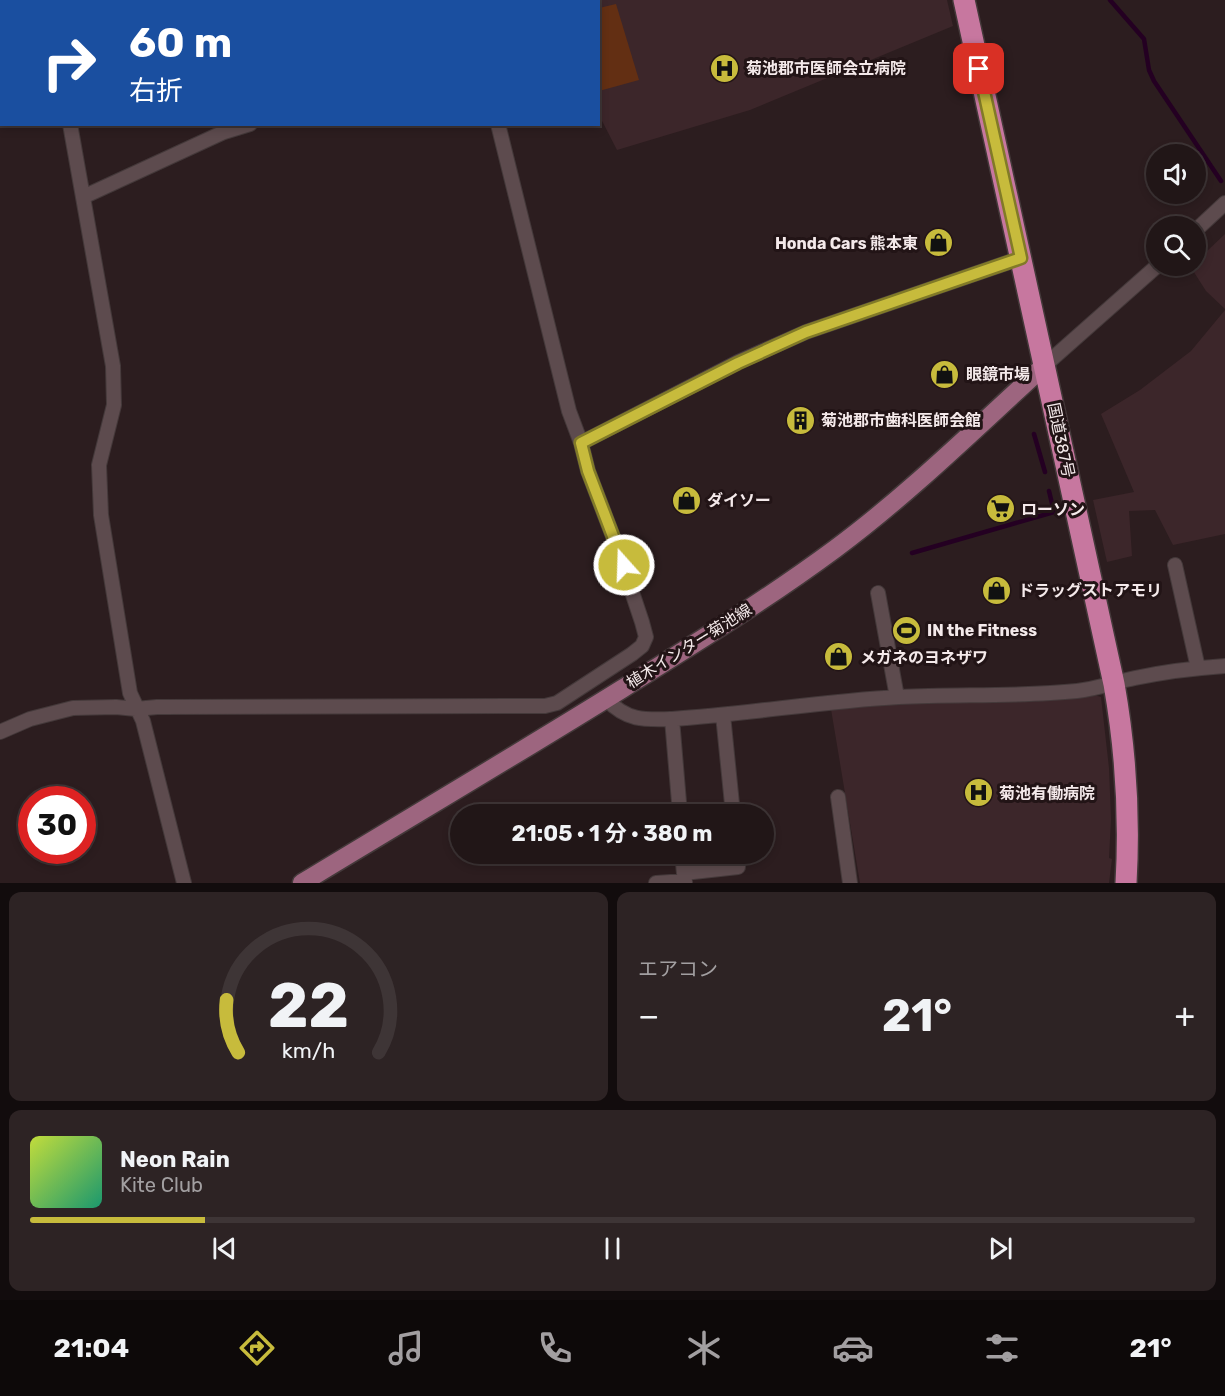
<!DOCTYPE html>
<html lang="ja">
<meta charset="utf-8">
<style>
body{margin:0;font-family:Rubik,"Noto Sans JP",sans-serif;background:#2d2324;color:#f1f3f6;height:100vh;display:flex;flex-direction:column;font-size:22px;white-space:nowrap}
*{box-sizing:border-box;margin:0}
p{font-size:20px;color:#a29fa1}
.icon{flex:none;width:33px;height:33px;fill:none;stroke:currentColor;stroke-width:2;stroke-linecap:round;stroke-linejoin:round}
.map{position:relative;height:883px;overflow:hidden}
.drawer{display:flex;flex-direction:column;gap:9px;padding:9px;background:#120c0d;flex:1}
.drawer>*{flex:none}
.guide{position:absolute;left:0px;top:0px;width:600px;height:126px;box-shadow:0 3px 9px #0003,0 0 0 2px #3e3536;background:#1a4fa0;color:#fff;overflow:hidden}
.controls{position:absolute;left:1146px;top:144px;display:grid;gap:12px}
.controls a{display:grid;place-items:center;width:60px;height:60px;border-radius:50%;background:#211617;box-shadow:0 3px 9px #0003,0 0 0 2px #3e3536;font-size:30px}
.speed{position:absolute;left:18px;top:786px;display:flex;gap:12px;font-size:30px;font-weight:700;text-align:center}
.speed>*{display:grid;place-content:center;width:78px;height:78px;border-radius:50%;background:#211617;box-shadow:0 3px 9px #0003,0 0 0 2px #3e3536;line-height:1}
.speed .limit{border:9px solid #d22;background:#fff;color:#111}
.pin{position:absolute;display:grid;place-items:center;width:51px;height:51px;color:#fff;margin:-26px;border-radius:12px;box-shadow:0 3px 9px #0006}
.me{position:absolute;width:66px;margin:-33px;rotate:340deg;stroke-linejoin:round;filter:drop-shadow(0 0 4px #0008)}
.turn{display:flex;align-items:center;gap:21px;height:126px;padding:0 30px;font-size:27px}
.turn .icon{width:78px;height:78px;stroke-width:2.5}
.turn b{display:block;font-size:42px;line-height:51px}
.big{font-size:45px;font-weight:700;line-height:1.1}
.drawer .widget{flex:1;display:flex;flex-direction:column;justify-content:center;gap:9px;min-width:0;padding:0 21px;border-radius:12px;background:#2d2324}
.drawer .dial{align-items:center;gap:0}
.dial svg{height:156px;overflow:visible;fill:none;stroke:#3e3536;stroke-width:7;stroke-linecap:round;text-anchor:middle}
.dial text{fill:#f1f3f6;stroke:none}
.song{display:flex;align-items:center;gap:18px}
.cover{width:72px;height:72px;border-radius:9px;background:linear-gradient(135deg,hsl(70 70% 55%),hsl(160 70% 35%))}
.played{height:6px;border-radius:3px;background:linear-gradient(90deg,#c7bb3c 15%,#3e3536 15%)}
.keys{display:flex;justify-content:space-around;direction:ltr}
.heat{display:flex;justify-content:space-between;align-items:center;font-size:33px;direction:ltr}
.drawer .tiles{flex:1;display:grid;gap:9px;grid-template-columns:1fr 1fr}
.widget:last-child{grid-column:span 2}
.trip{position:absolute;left:450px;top:804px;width:324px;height:60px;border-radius:30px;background:#211617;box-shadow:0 3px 9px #0003,0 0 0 2px #3e3536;font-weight:700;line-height:60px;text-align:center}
.dock{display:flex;height:96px;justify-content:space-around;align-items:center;background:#0d0909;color:#a29fa1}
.dock .icon{width:42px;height:42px}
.dock .selected{color:#c7bb3c}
.dock b{font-size:27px;color:#f1f3f6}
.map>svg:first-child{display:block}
.built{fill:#3c262a}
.green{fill:#632f13}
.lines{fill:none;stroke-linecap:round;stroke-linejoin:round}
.stream{stroke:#240022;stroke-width:4.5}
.minor-casing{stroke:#44393a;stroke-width:16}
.major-casing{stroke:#44393a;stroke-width:21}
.highway-casing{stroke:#44393a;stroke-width:24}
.minor{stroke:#5d4b4e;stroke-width:14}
.major{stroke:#9d657f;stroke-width:18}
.highway{stroke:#c7779f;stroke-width:21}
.route-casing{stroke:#817a27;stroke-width:15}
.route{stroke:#c7bb3c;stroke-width:10}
.labels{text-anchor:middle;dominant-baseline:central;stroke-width:6;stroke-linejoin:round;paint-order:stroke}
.poi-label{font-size:16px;font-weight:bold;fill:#f4e9ea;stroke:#221416;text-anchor:start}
.street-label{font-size:16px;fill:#f4e9ea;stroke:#221416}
</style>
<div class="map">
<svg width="1225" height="883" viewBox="0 0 1225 883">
<rect width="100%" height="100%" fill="#2c1d1f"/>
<!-- built -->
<path class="built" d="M 555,0 L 947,0 L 953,26 L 750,110 L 617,150 L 599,115 L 598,2 Z
M 1225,234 L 1225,309 L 1206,291 L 1190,266 L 1196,266 L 1196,257 L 1205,253 Z
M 1225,310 L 1225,534 L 1173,545 L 1155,510 L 1129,511 L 1132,556 L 1107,562 L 1093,500 L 1134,492 L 1101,414 L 1140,390 L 1191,351 Z
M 1094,695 L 1101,697 L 1109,768 L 1111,819 L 1109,858 L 1112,859 L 1109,883 L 860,883 L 831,709 L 914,702 Z"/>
<!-- green -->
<path class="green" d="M 616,4 L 639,80 L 599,91 L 599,8 Z"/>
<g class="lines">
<!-- stream -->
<path class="stream" d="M 1110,0 L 1144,39 L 1149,70 L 1154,81 L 1221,181
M 1034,434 L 1045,472
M 912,553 L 1054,512 L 1049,491"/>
<defs>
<path id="minor" d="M 70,2 L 73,0
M 483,2 L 483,0
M 0,48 L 2,47
M 70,124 L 113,366 L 114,405 L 99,465 L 101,515 L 130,693 L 143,721 L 184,883
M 83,197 L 224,132 L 250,124
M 1196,230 L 1225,203
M 1044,366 L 1157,266
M 581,443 L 738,362 L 806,332 L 1021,258
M 1175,565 L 1198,668
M 878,593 L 897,697
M 606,699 C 627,721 644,720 672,719 C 748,714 823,701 899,697 C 958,694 1018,697 1077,691 C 1097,689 1115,682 1135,678 C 1164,672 1195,668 1225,666
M 723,715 L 733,814
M 672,719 L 680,814
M 0,732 L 30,719 L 73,708 L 116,707 L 136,709 L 157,707 L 545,706 L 557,703 L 632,654 L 642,646 L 646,637 L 642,622 L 617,547 L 588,471 L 581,443 L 569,411 L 498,124
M 838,797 L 850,883
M 682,854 L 685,883
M 684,873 L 738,867 L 737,854
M 656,883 L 685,881"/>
<path id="major" d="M 302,883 C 409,818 516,755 622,689 C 694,644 766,600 835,549 C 909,494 976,428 1044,366"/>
<path id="highway" d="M 964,0 L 1114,684 C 1126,752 1130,814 1126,883"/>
</defs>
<!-- minor casing -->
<use href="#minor" class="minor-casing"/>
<!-- major casing -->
<use href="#major" class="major-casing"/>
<!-- highway casing -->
<use href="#highway" class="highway-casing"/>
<!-- minor -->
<use href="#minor" class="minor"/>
<!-- major -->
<use href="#major" class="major"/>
<!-- highway -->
<use href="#highway" class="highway"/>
</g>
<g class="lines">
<defs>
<path id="route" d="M 624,565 L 588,471 L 581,443 L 738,363 L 806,332 L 1021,258 L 979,69"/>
</defs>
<!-- route casing -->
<use href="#route" class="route-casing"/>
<!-- route -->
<use href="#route" class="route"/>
</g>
<!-- icons -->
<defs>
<symbol id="hospital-disc" viewBox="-11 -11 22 22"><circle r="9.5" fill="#c7bb3c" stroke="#221416"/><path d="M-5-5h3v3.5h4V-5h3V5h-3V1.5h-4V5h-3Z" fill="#111"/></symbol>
<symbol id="shop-disc" viewBox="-11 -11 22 22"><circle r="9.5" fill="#c7bb3c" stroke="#221416"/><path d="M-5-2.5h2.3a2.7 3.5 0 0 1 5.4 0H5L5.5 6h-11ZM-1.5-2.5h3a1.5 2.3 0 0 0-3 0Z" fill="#111"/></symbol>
<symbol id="building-disc" viewBox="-11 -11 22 22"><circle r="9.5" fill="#c7bb3c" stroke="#221416"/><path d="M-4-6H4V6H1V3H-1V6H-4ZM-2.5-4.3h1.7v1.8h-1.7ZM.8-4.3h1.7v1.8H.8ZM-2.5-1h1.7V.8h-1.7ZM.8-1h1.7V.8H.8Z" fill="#111"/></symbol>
<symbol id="supermarket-disc" viewBox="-11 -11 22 22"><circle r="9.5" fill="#c7bb3c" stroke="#221416"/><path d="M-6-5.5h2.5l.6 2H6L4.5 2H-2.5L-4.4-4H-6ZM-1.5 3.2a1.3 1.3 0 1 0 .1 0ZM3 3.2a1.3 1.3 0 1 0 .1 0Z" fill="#111"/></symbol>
<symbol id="stadium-disc" viewBox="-11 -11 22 22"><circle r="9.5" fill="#c7bb3c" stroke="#221416"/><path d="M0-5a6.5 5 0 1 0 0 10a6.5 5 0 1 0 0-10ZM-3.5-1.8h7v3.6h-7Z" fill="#111"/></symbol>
</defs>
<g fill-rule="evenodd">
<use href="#hospital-disc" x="708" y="52" width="33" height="33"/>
<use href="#shop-disc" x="922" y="226" width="33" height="33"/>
<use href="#shop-disc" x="928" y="358" width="33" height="33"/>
<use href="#building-disc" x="784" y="404" width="33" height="33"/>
<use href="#shop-disc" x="670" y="484" width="33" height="33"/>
<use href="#supermarket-disc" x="984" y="492" width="33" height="33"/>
<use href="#shop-disc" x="980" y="574" width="33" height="33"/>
<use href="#stadium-disc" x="890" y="614" width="33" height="33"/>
<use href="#shop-disc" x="822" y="640" width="33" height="33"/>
<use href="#hospital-disc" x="962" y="776" width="33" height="33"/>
</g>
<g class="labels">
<!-- poi labels -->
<g class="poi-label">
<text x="746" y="68">菊池郡市医師会立病院</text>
<text x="918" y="243" text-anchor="end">Honda Cars 熊本東</text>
<text x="966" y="374">眼鏡市場</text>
<text x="821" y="420">菊池郡市歯科医師会館</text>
<text x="707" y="500">ダイソー</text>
<text x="1021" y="509">ローソン</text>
<text x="1018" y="590">ドラッグストアモリ</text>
<text x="927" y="630">IN the Fitness</text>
<text x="860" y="657">メガネのヨネザワ</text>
<text x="999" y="793">菊池有働病院</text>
</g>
<!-- street labels -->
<g class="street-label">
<text transform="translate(1061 440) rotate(78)">国道387号</text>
<text transform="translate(689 646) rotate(-32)">植木インター菊池線</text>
</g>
</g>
</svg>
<div class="controls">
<a><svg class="icon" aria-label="sound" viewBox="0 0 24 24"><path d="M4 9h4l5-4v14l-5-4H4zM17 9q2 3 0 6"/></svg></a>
<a><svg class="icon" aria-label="search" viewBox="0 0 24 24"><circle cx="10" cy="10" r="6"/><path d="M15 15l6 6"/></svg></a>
</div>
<div class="speed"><div class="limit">30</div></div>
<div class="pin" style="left:979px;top:69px;background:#d93025"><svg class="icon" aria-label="arrive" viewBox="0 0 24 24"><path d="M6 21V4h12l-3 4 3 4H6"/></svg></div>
<svg class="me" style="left:624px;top:565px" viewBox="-20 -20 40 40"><circle r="17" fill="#c7bb3c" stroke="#fff" stroke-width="3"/><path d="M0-11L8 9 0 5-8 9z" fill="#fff"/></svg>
<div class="trip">21:05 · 1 分 · 380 m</div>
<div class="guide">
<div class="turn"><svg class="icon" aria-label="right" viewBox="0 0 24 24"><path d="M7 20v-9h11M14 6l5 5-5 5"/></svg><div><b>60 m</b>右折</div></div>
</div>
</div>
<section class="drawer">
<div class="tiles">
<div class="widget dial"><svg viewBox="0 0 100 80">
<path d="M14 69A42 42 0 1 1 86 69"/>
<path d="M14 69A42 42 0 0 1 8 42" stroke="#c7bb3c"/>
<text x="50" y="56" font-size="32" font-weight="700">22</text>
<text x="50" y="72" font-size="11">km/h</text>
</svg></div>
<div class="widget"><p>エアコン</p>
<div class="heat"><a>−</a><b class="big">21°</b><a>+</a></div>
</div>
<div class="widget">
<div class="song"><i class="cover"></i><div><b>Neon Rain</b><p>Kite Club</p></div></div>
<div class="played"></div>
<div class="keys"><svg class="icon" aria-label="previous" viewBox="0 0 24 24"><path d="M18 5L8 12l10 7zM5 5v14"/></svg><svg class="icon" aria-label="pause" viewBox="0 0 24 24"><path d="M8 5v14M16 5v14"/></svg><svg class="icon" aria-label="next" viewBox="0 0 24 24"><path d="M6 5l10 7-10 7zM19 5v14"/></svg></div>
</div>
</div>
</section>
<nav class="dock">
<b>21:04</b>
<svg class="icon selected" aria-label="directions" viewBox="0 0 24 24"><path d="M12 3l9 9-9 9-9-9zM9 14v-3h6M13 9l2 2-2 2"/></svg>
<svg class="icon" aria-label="music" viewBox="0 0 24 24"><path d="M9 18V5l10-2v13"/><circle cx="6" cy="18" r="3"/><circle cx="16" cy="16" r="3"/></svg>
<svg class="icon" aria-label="phone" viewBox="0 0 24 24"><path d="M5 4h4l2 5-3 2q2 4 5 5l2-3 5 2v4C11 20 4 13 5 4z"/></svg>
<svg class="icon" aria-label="climate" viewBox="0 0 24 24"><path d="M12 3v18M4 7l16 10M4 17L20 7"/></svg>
<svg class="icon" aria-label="car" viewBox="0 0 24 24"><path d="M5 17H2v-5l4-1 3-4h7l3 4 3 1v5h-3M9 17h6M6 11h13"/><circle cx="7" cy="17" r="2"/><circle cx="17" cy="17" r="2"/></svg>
<svg class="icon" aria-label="filters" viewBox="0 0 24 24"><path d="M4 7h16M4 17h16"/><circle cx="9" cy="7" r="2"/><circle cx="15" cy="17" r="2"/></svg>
<b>21°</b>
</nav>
